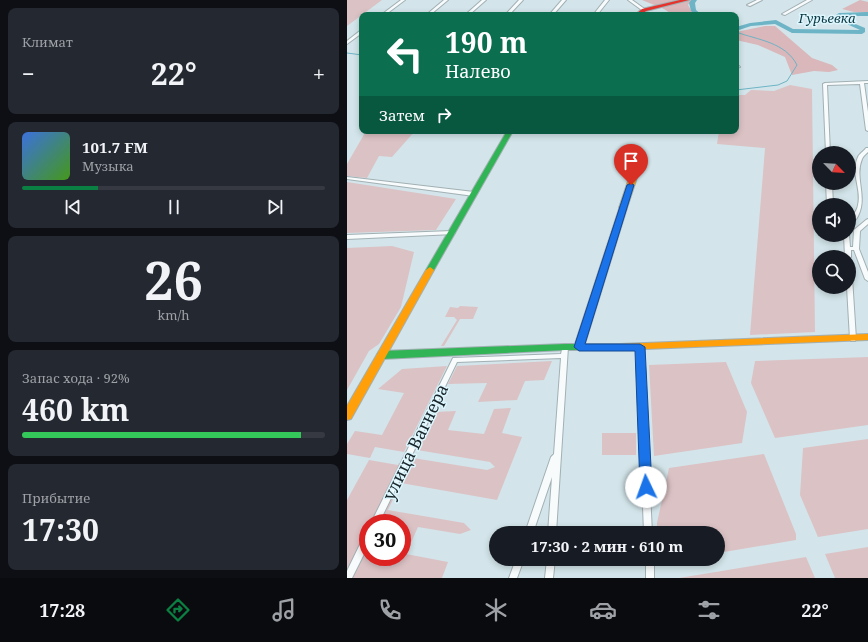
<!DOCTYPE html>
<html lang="ru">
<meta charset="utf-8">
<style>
body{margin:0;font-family:"Noto Serif",serif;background:#242831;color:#f1f3f6;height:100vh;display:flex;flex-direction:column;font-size:15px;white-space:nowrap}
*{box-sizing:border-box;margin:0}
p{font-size:13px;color:#9ea1a6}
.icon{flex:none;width:22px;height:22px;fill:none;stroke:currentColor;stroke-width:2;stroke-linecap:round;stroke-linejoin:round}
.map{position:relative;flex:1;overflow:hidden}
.details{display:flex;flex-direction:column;gap:8px;padding:8px;background:#0d0f14;width:347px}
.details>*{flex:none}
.hud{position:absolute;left:12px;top:12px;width:380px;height:122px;border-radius:8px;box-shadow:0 2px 6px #0003;background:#0b6e4f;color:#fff;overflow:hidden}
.needle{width:26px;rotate:115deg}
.tools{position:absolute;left:465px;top:146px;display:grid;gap:8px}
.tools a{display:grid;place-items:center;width:44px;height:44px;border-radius:50%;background:#171b24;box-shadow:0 2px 6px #0003;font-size:20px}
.speed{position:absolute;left:12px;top:514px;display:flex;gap:8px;font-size:20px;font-weight:700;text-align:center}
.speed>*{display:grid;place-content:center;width:52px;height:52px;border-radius:50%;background:#171b24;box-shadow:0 2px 6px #0003;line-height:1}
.speed .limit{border:6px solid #d22;background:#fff;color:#111}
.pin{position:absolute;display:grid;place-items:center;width:34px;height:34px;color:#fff;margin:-41px -17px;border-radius:50% 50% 50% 0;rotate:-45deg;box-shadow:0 0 4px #0007}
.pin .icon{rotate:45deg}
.me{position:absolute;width:44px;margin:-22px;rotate:357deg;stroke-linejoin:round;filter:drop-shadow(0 0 3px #0008)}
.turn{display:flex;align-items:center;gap:14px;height:84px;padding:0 20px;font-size:18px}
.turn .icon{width:52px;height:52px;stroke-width:2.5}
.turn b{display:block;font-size:28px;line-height:34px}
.then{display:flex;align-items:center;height:38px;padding:0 20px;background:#0003;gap:8px;font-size:15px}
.big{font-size:30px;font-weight:700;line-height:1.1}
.details .card{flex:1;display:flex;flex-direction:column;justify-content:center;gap:6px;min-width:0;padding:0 14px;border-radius:8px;background:#242831}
.details .dial{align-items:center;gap:0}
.dial b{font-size:52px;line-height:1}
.song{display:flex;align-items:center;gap:12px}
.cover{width:48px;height:48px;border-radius:6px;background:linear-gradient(135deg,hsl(220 70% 55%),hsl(100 70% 35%))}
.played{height:4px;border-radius:2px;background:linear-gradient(90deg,#0b8043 25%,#363941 25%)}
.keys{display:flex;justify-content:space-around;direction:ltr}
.heat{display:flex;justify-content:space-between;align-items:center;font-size:22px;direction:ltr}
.charge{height:6px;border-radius:3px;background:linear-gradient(90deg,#34c759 92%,#363941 0)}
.trip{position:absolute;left:142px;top:526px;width:236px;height:40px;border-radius:20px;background:#171b24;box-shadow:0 2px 6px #0003;font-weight:700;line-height:40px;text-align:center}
.dock{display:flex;height:64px;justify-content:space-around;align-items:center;background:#090b0e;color:#9ea1a6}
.dock .icon{width:28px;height:28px}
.dock .on{color:#0b8043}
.dock b{font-size:18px;color:#f1f3f6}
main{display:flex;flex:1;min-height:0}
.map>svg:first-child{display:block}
.green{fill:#dbc2c5;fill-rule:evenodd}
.forest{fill:#d9b7ba}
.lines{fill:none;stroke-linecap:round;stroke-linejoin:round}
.stream{stroke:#6db4c6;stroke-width:1}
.river{fill:#6db4c6;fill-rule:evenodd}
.street-casing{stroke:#a2b0b4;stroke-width:2}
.fast-casing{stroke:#a2b0b4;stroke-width:2}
.slow-casing{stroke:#a2b0b4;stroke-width:2}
.jam-casing{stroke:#a2b0b4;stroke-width:2}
.street{fill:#f8fbfc;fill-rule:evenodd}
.fast{fill:#30b455;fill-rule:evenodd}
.slow{fill:#ff9f0a;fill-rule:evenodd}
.jam{fill:#e5322d;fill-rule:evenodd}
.route{fill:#1a73e8;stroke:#114b97}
.labels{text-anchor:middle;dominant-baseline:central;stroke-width:3;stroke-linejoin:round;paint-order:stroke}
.far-water-label{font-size:13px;font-style:italic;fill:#0b3842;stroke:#ddf6fe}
.near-street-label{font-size:17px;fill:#182428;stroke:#ddf6fe}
</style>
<main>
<section class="details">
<div class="card"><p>Климат</p>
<div class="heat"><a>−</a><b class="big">22°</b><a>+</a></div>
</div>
<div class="card">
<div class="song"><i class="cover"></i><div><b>101.7 FM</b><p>Музыка</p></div></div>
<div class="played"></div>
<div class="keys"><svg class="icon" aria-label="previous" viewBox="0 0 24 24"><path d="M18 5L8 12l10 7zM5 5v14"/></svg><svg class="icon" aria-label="pause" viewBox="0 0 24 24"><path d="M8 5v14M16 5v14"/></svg><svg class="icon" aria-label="next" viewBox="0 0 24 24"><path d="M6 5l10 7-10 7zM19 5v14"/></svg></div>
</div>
<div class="card dial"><b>26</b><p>km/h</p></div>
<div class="card"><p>Запас хода · 92%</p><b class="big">460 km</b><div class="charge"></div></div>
<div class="card"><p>Прибытие</p><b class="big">17:30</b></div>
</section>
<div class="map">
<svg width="521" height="578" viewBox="0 0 521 578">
<rect width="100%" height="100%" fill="#d3e5ea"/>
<!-- green -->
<path class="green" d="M 0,0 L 35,0 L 0,26 Z
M 443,85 L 465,89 L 468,332 L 403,335 L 418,148 L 370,144 L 372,131 L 389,131 L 389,95 L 398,95 L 404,90 L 427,91 Z
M 19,131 L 68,131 L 45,157 L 32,156 L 20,178 L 0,176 L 0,164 Z
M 0,182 L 109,199 L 89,230 L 0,233 Z
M 45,246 L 67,252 L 54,307 L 32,344 L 22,351 L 0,390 L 0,248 Z
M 113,306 L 131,307 L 126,319 L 113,319 L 97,346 L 94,346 L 110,320 L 107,317 L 98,317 L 103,307 L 111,308 Z
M 521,357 L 521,425 L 428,438 L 404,383 L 408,361 Z
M 205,361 L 197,380 L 178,381 L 170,400 L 131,402 L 140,383 L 101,384 L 110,366 Z
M 379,362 L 400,412 L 395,443 L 307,456 L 302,365 Z
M 100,366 L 57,452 L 28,447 L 23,458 L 0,454 L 0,444 L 8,431 L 35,435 L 57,393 L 31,389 L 55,369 Z
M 164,408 L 155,433 L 175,437 L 150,500 L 54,483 L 41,510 L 117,523 L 124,530 L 113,534 L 71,527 L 59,554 L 101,562 L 95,578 L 0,578 L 0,500 L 22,460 L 51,465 L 52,463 L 54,482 L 66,458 L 140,470 L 148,467 L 143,462 L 70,450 L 88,412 L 109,411 L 101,430 L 137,434 L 147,409 ZM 21,523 L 55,523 L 55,557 L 21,557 Z
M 255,433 L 289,433 L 289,455 L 255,455 Z
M 521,439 L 521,529 L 471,537 L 453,495 L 456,448 Z
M 417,454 L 449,534 L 449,540 L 371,553 L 371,533 L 310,533 L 310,523 L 322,468 Z
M 521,547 L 521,578 L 488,578 L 478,554 Z
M 459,557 L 468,578 L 332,578 L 447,559 Z"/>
<!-- forest -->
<path class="forest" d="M 295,0 L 345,0 L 341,5 L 347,15 L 326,15 L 317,9 Z
M 513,0 L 521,2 L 521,13 L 507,12 L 495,9 Z
M 418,26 L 428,26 L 465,58 L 485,65 L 491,70 L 482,72 L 467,71 L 445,75 L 438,57 L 411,45 L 389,40 L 389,32 Z"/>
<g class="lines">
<!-- stream -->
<path class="stream" d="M 389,32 C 411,40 438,42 450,65 L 440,81 L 431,85 L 389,90
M 0,53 L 15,55"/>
<!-- river -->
<path class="river" d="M 344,0 L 350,0 L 348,3 L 349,10 L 355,15 L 349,15 L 344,11 L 342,3 Z
M 521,12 L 521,16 L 497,16 L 506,23 L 518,28 L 518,32 L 515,34 L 445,33 L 428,24 L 404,26 L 389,31 L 389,27 L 403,23 L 429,20 L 446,29 L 513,30 L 502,25 L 489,15 L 492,13 Z"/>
<defs>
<path id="street" d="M 54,0 L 58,0 L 38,15 L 34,15 Z
M 97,0 L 101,0 L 83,15 L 79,15 Z
M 135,0 L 139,0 L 122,15 L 118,15 Z
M 172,0 L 176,0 L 162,15 L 158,15 Z
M 215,0 L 219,0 L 206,15 L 202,15 Z
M 258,0 L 262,0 L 250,15 L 246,15 Z
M 281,0 L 285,0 L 299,10 L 296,11 Z
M 410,0 L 415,0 L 403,6 L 400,5 Z
M 460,0 L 465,0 L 438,15 L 435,14 Z
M 14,30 L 15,30 L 15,33 L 0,44 L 0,41 Z
M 389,66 L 392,66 L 393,67 L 389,68 Z
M 521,81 L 521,83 L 517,83 L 521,112 L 521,131 L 519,130 L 513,84 L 480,85 L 483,153 L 479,153 L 476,84 L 478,83 Z
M 519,148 L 521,148 L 521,152 C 519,154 516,156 515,159 C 507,178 521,196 511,216 C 509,220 506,223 502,225 C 502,217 510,213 511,205 C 515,189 503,173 511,157 C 512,154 517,151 519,148 Z
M 0,177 L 127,192 L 130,194 L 127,196 L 0,179 Z
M 479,183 L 485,183 L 486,205 L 480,205 Z
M 521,219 L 521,224 L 513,231 L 512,249 L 521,272 L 521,281 L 518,279 L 507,250 L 504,250 L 504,257 L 502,258 L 502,257 L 498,257 L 497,235 L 502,235 L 502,234 L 503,247 L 506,247 L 507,230 L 519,220 Z
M 105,231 L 107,232 L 108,233 L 107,234 L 0,239 L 0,235 Z
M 502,275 L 505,277 L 509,339 L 508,341 L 504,341 L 503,339 L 500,287 L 502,287 Z
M 216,345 L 220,345 L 221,347 L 209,533 L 201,533 L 205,477 L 186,533 L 178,533 L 204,457 L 207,454 L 214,358 L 110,362 L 32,523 L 24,523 L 106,358 L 214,354 Z
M 291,345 L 295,345 L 296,347 L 305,533 L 297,533 L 290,347 Z
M 21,533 L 21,546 L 5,578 L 0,578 L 0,571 L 18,534 Z
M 169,559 L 177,559 L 170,578 L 162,578 Z
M 200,559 L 208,559 L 206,578 L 198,578 Z
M 299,559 L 307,559 L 307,578 L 299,578 Z"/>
<path id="fast" d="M 160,131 L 166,131 L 87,270 L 83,273 L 80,272 L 79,270 Z
M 218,344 L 273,344 L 276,345 L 278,347 L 276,349 L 273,350 L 218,350 L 35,359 L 31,357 L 30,355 L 31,353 L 35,351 Z"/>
<path id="slow" d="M 290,154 L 296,154 L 297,156 L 280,208 L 279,210 L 273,210 L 272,208 Z
M 83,267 L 87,270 L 4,419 L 0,420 L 0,406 L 79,270 Z
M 521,334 L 521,340 L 273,350 L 270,349 L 268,347 L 270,345 L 273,344 Z"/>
<path id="jam" d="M 333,0 L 342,0 L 299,11 L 294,15 L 288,15 L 295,9 Z
M 273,206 L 279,206 L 280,208 L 237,347 L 235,349 L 229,349 L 227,347 Z"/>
</defs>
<!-- street casing -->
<use href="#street" class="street-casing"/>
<!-- fast casing -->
<use href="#fast" class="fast-casing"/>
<!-- slow casing -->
<use href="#slow" class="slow-casing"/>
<!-- jam casing -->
<use href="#jam" class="jam-casing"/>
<!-- street -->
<use href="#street" class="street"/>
<!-- fast -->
<use href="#fast" class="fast"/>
<!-- slow -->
<use href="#slow" class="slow"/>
<!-- jam -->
<use href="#jam" class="jam"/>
</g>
<!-- route -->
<path class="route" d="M 284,183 L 287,185 L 238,344 L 293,344 L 298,347 L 305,487 L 303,490 L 299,492 L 295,490 L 293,487 L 288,351 L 232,351 L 227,347 L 280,185 Z"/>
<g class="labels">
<!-- far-water labels -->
<g class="far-water-label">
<text x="480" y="18">Гурьевка</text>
</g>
<!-- near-street labels -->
<g class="near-street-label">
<text transform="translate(68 442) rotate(-64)">улица Вагнера</text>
</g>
</g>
</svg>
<div class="tools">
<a><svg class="needle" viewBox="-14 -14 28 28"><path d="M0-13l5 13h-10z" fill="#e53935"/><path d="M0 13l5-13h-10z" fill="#9ea1a6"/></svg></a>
<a><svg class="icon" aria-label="sound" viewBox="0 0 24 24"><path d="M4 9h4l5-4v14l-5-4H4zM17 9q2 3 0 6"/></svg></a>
<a><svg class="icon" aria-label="search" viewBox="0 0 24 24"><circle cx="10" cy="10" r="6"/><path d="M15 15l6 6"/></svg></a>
</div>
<div class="speed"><div class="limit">30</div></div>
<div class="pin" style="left:284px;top:185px;background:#d93025"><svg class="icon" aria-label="arrive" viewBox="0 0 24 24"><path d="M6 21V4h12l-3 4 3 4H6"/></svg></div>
<svg class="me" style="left:299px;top:487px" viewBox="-20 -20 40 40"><circle r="19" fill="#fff"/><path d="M0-13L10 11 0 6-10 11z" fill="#1a73e8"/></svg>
<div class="trip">17:30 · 2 мин · 610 m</div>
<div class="hud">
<div class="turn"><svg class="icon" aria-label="left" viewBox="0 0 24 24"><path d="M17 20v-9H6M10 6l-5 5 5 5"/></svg><div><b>190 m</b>Налево</div></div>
<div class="then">Затем<svg class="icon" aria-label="right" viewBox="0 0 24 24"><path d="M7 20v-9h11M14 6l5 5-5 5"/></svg></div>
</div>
</div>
</main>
<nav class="dock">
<b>17:28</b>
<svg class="icon on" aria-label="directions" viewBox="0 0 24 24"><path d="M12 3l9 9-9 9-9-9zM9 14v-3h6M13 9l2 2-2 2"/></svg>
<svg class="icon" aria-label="music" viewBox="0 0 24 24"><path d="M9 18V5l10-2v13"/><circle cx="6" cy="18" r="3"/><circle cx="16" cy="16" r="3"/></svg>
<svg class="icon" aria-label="phone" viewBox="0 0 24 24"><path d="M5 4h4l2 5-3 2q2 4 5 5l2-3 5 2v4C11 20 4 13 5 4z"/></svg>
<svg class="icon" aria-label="climate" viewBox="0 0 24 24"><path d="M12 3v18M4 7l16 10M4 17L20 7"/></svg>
<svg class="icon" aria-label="car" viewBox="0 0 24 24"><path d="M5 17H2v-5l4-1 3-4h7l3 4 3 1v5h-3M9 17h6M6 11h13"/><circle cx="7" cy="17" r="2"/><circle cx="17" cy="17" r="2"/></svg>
<svg class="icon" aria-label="filters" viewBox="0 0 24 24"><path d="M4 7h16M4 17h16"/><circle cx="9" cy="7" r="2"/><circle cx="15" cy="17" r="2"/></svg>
<b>22°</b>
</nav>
